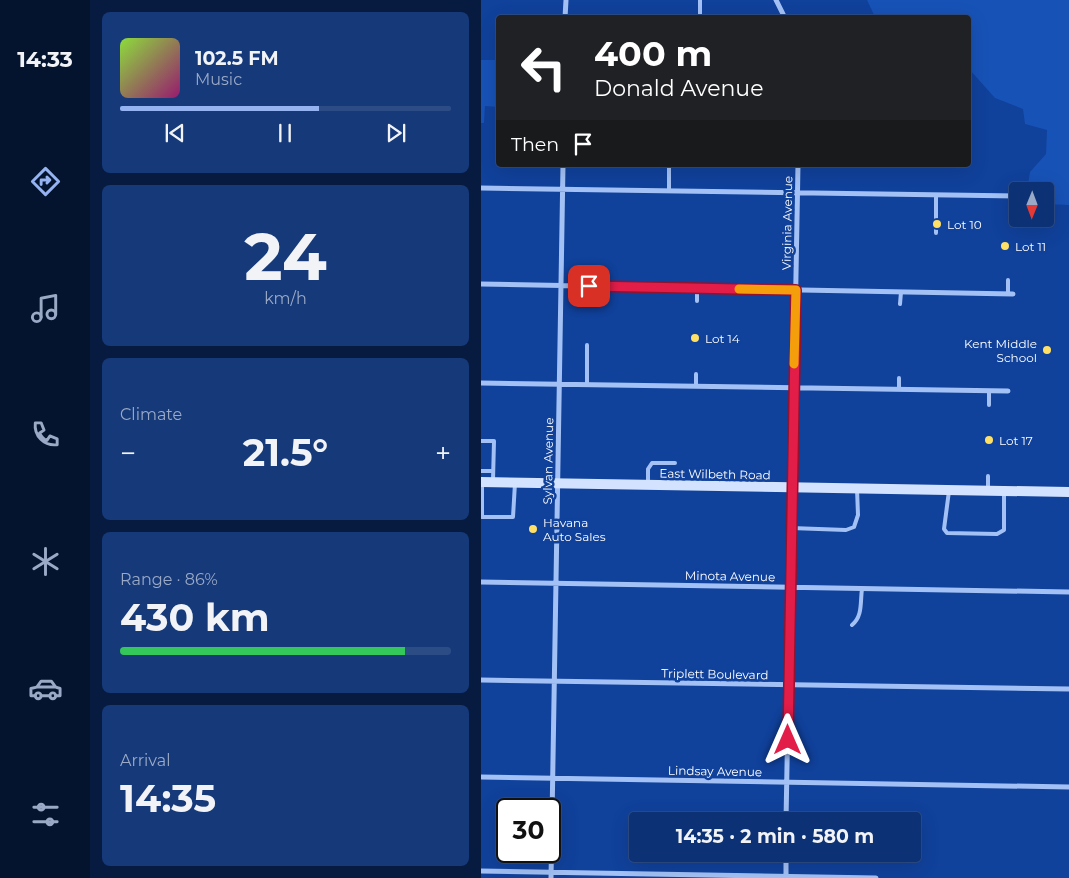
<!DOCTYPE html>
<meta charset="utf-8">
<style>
body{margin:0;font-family:Montserrat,sans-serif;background:#153979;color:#f1f3f6;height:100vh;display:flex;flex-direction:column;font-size:19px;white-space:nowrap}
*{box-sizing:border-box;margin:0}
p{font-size:16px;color:#9aa9c5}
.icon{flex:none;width:28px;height:28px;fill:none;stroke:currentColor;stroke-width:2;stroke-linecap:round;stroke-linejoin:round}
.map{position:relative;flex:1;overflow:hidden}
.side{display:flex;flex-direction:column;gap:12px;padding:12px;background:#071b40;width:391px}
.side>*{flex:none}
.guide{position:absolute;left:15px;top:15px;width:475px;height:152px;border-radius:5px;box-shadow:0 5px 20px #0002,0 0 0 1px #2c4c86;background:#202124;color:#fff;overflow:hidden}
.needle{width:32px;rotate:181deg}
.controls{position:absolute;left:528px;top:182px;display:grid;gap:10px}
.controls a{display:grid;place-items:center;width:45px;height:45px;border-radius:5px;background:#0c3174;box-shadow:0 5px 20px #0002,0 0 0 1px #2c4c86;font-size:25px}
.speed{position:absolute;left:15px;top:798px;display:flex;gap:10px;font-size:25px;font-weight:700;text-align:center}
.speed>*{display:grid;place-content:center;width:65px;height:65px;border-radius:50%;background:#0c3174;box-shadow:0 5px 20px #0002,0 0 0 1px #2c4c86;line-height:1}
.speed .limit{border:2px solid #111;border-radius:8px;background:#fff;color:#111}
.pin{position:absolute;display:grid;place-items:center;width:42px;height:42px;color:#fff;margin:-21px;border-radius:10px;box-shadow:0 2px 8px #0006}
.me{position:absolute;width:55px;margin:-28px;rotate:0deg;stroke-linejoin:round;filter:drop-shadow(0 0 4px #0008)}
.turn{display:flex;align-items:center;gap:18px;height:105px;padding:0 15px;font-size:22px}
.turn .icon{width:65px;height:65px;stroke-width:2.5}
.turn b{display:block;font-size:35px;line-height:42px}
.then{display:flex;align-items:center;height:48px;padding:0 15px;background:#0003;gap:10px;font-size:19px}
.big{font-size:38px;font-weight:700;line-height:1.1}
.side .tile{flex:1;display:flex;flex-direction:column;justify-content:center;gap:8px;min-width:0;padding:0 18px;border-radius:8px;background:#153979}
.side .dial{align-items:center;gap:0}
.dial b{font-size:65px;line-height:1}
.song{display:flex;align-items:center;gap:15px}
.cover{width:60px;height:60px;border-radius:8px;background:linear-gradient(135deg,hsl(90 70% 55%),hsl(320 70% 35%))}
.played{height:5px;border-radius:2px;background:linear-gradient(90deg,#95b2f1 60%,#2c4c86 60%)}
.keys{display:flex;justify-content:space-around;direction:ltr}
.heat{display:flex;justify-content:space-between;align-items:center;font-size:28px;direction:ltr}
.charge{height:8px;border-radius:4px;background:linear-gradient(90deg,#34c759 86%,#2c4c86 0)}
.trip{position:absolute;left:148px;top:812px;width:292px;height:50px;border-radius:5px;background:#0c3174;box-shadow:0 5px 20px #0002,0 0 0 1px #2c4c86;font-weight:700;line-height:50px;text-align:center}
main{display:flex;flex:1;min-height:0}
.menu{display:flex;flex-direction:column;width:90px;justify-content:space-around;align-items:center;background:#05142e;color:#9aa9c5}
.menu .icon{width:35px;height:35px}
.menu .selected{color:#95b2f1}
.menu b{font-size:22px;color:#f1f3f6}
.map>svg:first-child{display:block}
.green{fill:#1752b6}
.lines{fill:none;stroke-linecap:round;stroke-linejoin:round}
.service{stroke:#a3c1f5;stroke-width:4}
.minor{stroke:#a3c1f5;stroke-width:5}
.secondary{stroke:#d3e2fe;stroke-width:10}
.route-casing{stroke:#92132f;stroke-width:12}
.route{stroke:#e11d48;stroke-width:9}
.slow{stroke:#f59e0b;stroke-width:9}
.poi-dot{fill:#ffe067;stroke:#10419b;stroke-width:2}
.labels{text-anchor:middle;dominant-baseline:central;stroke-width:5;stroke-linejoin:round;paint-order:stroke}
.street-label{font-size:12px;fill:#fff;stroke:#10419b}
.poi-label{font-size:12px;fill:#fff;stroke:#10419b;text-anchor:start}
</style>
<main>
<nav class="menu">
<b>14:33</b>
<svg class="icon selected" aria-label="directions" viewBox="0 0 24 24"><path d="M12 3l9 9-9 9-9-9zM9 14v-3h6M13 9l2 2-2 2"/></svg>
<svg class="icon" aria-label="music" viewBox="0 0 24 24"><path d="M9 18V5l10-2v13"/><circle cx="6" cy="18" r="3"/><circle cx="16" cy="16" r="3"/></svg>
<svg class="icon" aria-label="phone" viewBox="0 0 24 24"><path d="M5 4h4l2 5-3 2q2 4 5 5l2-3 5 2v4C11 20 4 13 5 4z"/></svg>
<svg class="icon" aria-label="climate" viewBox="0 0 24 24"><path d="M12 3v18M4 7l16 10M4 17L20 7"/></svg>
<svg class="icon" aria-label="car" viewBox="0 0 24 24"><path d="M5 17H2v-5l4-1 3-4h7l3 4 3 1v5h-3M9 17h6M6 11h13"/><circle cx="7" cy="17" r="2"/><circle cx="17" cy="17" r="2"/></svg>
<svg class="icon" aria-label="filters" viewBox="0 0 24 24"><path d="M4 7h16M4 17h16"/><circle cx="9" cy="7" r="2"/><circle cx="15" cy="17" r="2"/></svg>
</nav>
<section class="side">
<div class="tile">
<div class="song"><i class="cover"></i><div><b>102.5 FM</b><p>Music</p></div></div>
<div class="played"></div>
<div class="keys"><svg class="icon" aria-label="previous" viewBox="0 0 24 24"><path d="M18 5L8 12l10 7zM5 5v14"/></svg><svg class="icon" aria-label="pause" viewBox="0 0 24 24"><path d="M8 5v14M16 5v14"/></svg><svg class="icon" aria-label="next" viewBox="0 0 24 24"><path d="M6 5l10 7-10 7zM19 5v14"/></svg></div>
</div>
<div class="tile dial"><b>24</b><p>km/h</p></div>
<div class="tile"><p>Climate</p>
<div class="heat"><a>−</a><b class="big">21.5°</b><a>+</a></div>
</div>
<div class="tile"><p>Range · 86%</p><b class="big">430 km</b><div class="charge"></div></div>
<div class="tile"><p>Arrival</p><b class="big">14:35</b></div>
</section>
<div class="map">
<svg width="588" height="878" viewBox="0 0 588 878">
<rect width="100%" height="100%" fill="#10419b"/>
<!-- green -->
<path class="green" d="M 386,0 L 588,0 L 588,205 L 564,204 L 564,191 L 546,191 L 549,172 L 565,154 L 566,130 L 544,124 L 542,109 L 514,98 L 488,69 L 488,18 L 394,17 Z
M 0,60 L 17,60 L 17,107 L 4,106 L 3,123 L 0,123 Z"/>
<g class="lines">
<!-- service -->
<path class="service" d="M 219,18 L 219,0
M 188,191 L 188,165
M 455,195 L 455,233
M 529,210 L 530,196
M 527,294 L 527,280
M 216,301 L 216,288
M 419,304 L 420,292
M 106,385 L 106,345
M 215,386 L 215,374
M 418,389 L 418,378
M 508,405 L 508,391
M 0,441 L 13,441 L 12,480
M 0,471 L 12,471
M 507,476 L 507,489
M 1,482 L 1,517 L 32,517 L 34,483
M 167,483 L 167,469 L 171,463 L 194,463
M 468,491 L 463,529 L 466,533 L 516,534 L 523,530 L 523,491
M 310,528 L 365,530 L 373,527 L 377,515 L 376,489
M 371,625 C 382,616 379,602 381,589"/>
<!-- minor -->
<path class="minor" d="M 295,0 L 304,18
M 84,18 L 85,0
M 0,188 L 536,196
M 0,284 L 532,294
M 0,383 L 527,391
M 0,582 L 588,592
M 0,680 L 588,689
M 0,777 L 588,787
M 305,821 L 317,165
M 0,871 L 395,878
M 70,878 L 82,165
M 305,878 L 305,854"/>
<!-- secondary -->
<path class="secondary" d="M 0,482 L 588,492"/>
</g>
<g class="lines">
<defs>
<path id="route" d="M 108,286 L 315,290 L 307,740"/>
</defs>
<!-- route casing -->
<use href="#route" class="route-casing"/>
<!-- route -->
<use href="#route" class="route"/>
<!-- slow -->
<path class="slow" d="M 258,289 L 315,290 L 313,364"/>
</g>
<!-- markers -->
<g class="poi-dot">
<circle cx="456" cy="224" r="5"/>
<circle cx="524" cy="246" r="5"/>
<circle cx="214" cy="338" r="5"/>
<circle cx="566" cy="350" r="5"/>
<circle cx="508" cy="440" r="5"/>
<circle cx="52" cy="529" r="5"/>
</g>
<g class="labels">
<!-- street labels -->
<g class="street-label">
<text transform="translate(306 223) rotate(-89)">Virginia Avenue</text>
<text transform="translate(67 461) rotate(-89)">Sylvan Avenue</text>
<text transform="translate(234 474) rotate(1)">East Wilbeth Road</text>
<text transform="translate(249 576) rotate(1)">Minota Avenue</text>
<text transform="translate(234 674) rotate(1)">Triplett Boulevard</text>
<text transform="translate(234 771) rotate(1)">Lindsay Avenue</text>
</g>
<!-- poi labels -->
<g class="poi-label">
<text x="466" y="224">Lot 10</text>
<text x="534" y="246">Lot 11</text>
<text x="224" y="338">Lot 14</text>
<text x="556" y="343" text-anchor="end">Kent Middle<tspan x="556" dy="14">School</tspan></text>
<text x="518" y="440">Lot 17</text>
<text x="62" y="522">Havana<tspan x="62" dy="14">Auto Sales</tspan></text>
</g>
</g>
</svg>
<div class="controls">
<a><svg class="needle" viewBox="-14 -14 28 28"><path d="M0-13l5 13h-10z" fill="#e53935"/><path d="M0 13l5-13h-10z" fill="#9aa9c5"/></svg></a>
</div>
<div class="speed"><div class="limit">30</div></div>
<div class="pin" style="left:108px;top:286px;background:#d93025"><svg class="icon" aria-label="arrive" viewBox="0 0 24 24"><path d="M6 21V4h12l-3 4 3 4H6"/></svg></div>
<svg class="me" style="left:307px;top:740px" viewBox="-20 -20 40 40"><path d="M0-17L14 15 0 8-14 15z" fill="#e11d48" stroke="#fff" stroke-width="4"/></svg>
<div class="trip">14:35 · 2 min · 580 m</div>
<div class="guide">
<div class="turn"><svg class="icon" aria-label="left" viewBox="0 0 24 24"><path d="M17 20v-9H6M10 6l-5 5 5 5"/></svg><div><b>400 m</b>Donald Avenue</div></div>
<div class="then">Then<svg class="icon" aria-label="arrive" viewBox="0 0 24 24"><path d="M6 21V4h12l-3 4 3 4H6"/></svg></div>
</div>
</div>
</main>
